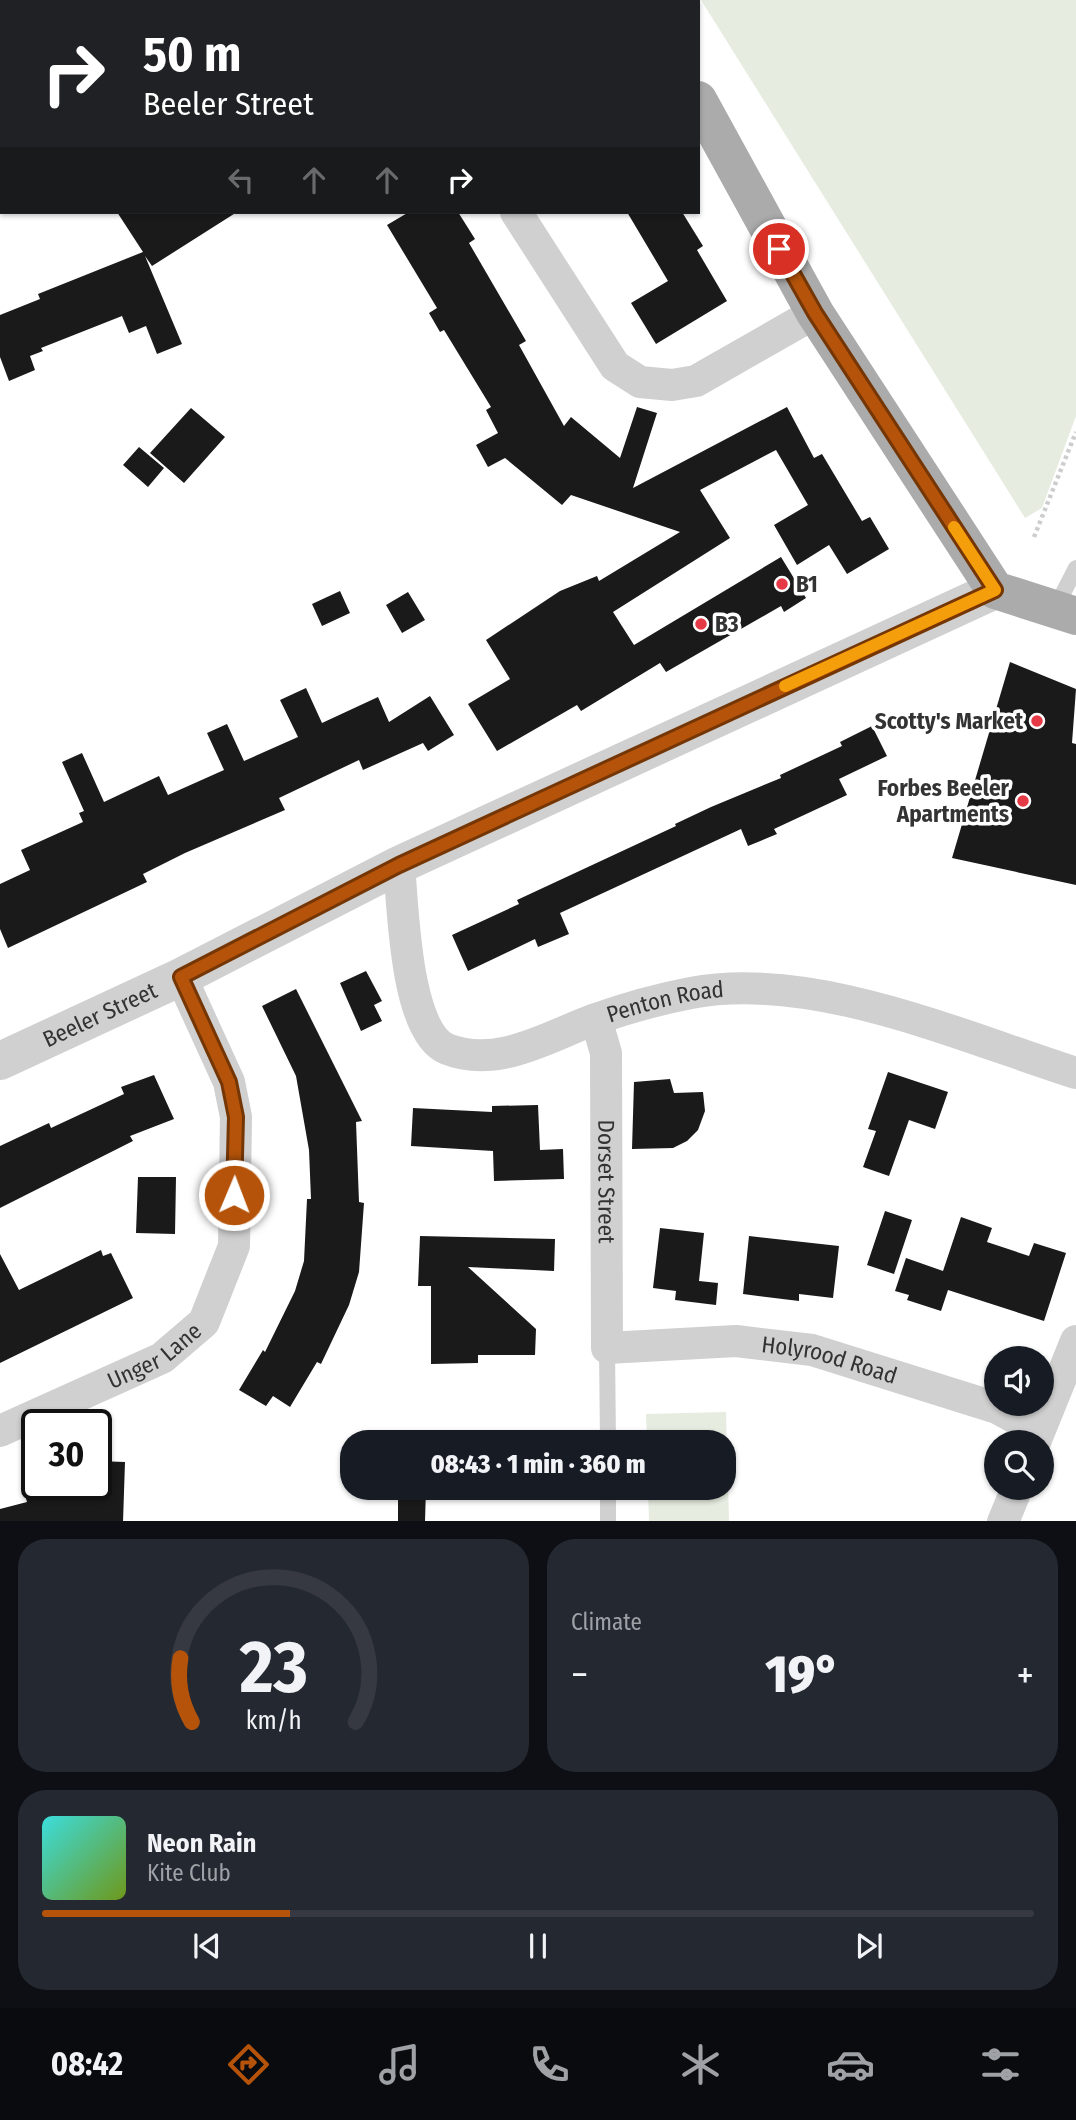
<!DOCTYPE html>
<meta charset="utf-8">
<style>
body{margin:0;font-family:"Fira Sans Condensed",sans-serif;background:#242831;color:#f1f3f6;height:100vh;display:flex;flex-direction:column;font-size:26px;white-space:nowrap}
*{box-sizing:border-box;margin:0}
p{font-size:23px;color:#9ea1a6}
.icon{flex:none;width:38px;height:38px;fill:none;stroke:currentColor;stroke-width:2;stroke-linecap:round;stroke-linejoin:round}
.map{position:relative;height:1521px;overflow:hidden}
.sheet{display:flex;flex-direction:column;gap:18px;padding:18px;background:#0d0f14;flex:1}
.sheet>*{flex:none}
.guide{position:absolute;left:0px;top:0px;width:700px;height:214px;box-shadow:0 2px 5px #0004;background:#202124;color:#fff;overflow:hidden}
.tools{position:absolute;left:984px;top:1346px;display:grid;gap:14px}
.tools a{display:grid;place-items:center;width:70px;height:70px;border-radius:50%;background:#171b24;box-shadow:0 2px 5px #0004;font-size:35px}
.speed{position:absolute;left:21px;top:1409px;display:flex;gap:14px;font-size:35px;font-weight:700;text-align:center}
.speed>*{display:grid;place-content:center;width:91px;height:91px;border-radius:50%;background:#171b24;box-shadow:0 2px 5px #0004;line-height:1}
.speed .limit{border:4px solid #111;border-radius:10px;background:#fff;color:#111}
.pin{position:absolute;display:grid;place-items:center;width:60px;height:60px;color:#fff;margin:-30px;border:4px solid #fff;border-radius:50%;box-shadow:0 2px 7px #0007}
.me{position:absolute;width:77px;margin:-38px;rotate:1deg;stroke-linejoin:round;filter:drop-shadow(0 0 5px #0008)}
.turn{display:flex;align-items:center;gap:24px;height:147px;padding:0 28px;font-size:32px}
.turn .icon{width:91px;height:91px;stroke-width:2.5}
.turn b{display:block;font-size:49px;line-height:60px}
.lanes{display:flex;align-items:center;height:66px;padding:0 28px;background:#0003;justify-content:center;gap:35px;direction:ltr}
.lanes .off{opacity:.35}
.big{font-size:52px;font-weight:800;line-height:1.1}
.sheet .card{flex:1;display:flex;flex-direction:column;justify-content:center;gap:10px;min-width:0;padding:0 24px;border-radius:28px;background:#242831}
.sheet .dial{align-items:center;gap:0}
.dial svg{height:182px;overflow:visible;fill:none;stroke:#363941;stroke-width:7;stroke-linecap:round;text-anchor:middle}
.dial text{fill:#f1f3f6;stroke:none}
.song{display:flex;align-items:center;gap:21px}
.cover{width:84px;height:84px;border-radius:10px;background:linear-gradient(135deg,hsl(180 70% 55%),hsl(80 70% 35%))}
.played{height:7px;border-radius:4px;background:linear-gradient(90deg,#b45309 25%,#363941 25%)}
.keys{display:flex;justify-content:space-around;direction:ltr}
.heat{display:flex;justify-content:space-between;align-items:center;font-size:38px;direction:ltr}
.sheet .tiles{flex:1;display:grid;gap:18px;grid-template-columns:1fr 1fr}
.card:last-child{grid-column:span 2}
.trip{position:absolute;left:340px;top:1430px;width:396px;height:70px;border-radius:28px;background:#171b24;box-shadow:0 2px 5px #0004;font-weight:800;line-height:70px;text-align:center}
.dock{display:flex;height:112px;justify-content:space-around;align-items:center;background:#090b0e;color:#9ea1a6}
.dock .icon{width:49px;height:49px}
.dock .on{color:#b45309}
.dock b{font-size:32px;color:#f1f3f6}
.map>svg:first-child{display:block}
.green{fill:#e6ecdf}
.building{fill:#1a1a1a}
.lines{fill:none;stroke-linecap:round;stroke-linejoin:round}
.path{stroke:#cdcdcd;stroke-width:4.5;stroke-dasharray:3.5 3.5;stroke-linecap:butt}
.service{stroke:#d0d0d0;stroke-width:16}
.minor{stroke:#d0d0d0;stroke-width:32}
.tertiary{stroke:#d0d0d0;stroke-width:38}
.primary{stroke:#ababab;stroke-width:38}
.route-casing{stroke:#753606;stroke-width:18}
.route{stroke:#b45309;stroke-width:12}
.slow{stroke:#f59e0b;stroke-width:12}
.poi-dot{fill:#e63946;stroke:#fff;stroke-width:2.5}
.labels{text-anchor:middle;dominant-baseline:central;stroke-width:7;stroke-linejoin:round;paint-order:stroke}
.poi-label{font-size:23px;font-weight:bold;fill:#333;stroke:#fff;text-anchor:start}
.street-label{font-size:23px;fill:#333;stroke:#fff}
</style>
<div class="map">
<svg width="1076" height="1522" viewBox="0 0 1076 1522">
<rect width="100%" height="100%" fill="#fff"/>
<!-- green -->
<path class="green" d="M 701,0 L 1076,0 L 1076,416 L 1042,508 L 1025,518 Z
M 726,1412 L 729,1521 L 649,1521 L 648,1488 L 723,1488 L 723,1442 L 647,1442 L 646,1414 Z"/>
<!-- building -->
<path class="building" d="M 117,212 L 237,212 L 152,266 L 145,256 L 182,344 L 157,354 L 146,326 L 129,333 L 122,316 L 41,348 L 43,351 L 30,356 L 35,370 L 9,381 L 0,357 L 0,315 L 40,299 L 38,294 L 143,252 Z
M 409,212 L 458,212 L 475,239 L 469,243 L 526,341 L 519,345 L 564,426 L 571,417 L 620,458 L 637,407 L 657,413 L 633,488 L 787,407 L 814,458 L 822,454 L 862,521 L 870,517 L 889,549 L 847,574 L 829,545 L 797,565 L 774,525 L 808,505 L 776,450 L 700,490 L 730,538 L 613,612 L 634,645 L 781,557 L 806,598 L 784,612 L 781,606 L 666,672 L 660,663 L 581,711 L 577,705 L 497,751 L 468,704 L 510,679 L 486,640 L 560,591 L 597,576 L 599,581 L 680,532 L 571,495 L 562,505 L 505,458 L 488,467 L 476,445 L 498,433 L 486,410 L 491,407 L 444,330 L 440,332 L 429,313 L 437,308 L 387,225 Z
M 627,212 L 682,212 L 703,246 L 697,250 L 727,301 L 656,344 L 631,303 L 668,281 Z
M 191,408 L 225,437 L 184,483 L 150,453 Z
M 139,447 L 164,468 L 148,487 L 123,465 Z
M 340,591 L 350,613 L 322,626 L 312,604 Z
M 408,592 L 425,620 L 402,633 L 386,605 Z
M 1010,662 L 1076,689 L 1072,743 L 1076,744 L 1076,885 L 952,858 Z
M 306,688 L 322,723 L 378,697 L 389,722 L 430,696 L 454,735 L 428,751 L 423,743 L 363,770 L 359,760 L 279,798 L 285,810 L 185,853 L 143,874 L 147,882 L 8,948 L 0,929 L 0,884 L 30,870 L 21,850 L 83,822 L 79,813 L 84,811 L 62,762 L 82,753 L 104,802 L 159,776 L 168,795 L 224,770 L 207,733 L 227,724 L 244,761 L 298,737 L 280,700 Z
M 872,726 L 887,756 L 839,779 L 847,795 L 774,829 L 777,834 L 748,846 L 741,829 L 560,913 L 569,934 L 538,947 L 535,939 L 468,971 L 452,935 L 519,904 L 517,900 L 676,826 L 675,824 L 711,807 L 781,778 L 780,775 L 842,746 L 840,742 Z
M 366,971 L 382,1001 L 374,1005 L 382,1021 L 361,1031 L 340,983 Z
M 296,989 L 362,1121 L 356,1122 L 359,1202 L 364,1203 L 359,1272 L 349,1305 L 321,1364 L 317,1362 L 290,1407 L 273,1396 L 266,1406 L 239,1390 L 263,1350 L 265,1352 L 295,1291 L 304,1261 L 307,1199 L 311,1199 L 309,1150 L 296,1076 L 262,1006 Z
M 888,1072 L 948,1092 L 935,1129 L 909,1120 L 889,1176 L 863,1167 L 876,1131 L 868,1129 Z
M 154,1075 L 174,1119 L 130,1136 L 133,1141 L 0,1208 L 0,1146 L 49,1123 L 51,1128 L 124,1094 L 121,1087 Z
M 670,1079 L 674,1093 L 703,1092 L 705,1111 L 698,1130 L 687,1141 L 673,1148 L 632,1149 L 634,1082 Z
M 538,1105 L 540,1150 L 563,1149 L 564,1179 L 494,1181 L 493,1151 L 411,1146 L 413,1108 L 492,1112 L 492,1106 Z
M 138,1177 L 176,1177 L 175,1234 L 136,1233 Z
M 885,1211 L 912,1220 L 894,1274 L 867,1265 Z
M 961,1217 L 992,1228 L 987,1242 L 1029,1256 L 1034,1243 L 1066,1253 L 1044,1321 L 948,1290 L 941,1311 L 907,1300 L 909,1295 L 895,1291 L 906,1258 L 943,1271 Z
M 660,1228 L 704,1233 L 699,1281 L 718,1283 L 716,1305 L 675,1300 L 676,1291 L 653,1288 Z
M 420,1236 L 555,1239 L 554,1271 L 468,1267 L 536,1329 L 535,1355 L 478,1355 L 478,1363 L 431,1364 L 431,1286 L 418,1286 Z
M 749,1236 L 839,1246 L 833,1298 L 799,1294 L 799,1301 L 743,1294 Z
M 101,1250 L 103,1256 L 111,1253 L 133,1298 L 0,1363 L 0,1254 L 19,1290 Z
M 96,1461 L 125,1462 L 123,1522 L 0,1522 L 0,1509 L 27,1502 L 25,1495 L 65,1484 L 96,1484 Z
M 398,1488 L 426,1488 L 425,1522 L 398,1522 Z"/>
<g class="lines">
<!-- path -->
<path class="path" d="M 1034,537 L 1076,432"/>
<!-- service -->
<path class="service" d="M 1055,609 L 1076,568
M 607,1348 L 608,1442
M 608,1488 L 608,1522"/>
<!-- minor -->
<g class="minor">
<path d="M 353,0 L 355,2"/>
<path d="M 516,212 L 615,366 L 640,382 L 672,385 L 696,381 L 815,313"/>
<path id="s1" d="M 399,865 C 403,905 405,1032 447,1049 C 497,1069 547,1037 593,1020 C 624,1009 659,999 691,993 C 813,970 960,1036 1076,1073"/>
<path id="s2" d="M 596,1019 L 606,1053 L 607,1348 L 736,1341 L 812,1350 L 997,1408 L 1039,1431"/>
<path id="s3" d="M 0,1431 L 162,1358 L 204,1322 L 234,1246 L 236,1117 L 229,1082 L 181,977"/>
<path d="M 1035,1442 L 1076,1341"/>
<path d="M 1003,1522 L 1017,1488"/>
</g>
<!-- tertiary -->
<path class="tertiary" id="s4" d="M 0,1061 L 181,977 L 399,865 L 995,590"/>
<!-- primary -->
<path class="primary" d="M 641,0 L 642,2
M 698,100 L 815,313 L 995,590 L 1076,616"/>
</g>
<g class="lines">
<defs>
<path id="route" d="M 234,1195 L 236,1117 L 229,1082 L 181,977 L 399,865 L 995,590 L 815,313 L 779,249"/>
</defs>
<!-- route casing -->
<use href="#route" class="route-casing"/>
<!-- route -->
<use href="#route" class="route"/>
<!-- slow -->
<path class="slow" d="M 785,686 L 995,590 L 954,527"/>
</g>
<!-- markers -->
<g class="poi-dot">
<circle cx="782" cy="584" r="7"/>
<circle cx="701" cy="624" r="7"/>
<circle cx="1037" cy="721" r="7"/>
<circle cx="1023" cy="801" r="7"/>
</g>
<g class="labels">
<!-- poi labels -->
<g class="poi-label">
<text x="796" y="584">B1</text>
<text x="715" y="624">B3</text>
<text x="1023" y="721" text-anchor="end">Scotty's Market</text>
<text x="1009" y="788" text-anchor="end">Forbes Beeler<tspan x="1009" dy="26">Apartments</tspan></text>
</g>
<!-- street labels -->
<g class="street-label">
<text stroke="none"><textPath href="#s1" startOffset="424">Penton Road</textPath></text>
<text stroke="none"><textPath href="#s4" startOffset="110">Beeler Street</textPath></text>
<text stroke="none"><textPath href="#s2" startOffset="164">Dorset Street</textPath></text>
<text stroke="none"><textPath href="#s3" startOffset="172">Unger Lane</textPath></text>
<text stroke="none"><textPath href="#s2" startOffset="555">Holyrood Road</textPath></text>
</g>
</g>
</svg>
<div class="tools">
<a><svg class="icon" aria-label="sound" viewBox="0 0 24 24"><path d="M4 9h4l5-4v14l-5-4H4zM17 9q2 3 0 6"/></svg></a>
<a><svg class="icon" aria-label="search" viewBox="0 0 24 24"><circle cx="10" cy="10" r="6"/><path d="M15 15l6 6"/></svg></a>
</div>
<div class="speed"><div class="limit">30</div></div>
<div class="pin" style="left:779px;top:249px;background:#d93025"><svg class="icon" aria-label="arrive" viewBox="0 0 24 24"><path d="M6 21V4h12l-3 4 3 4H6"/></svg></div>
<svg class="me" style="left:234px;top:1195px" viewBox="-20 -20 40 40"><circle r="17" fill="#b45309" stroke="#fff" stroke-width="3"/><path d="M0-11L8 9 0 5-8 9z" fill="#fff"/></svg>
<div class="trip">08:43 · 1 min · 360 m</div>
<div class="guide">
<div class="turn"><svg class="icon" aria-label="right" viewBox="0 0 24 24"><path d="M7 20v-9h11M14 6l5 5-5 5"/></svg><div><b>50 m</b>Beeler Street</div></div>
<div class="lanes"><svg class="icon off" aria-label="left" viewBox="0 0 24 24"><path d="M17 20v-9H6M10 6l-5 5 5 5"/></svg><svg class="icon off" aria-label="ahead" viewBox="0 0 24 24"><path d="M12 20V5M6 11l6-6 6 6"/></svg><svg class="icon off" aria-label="ahead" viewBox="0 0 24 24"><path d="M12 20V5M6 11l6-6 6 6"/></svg><svg class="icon" aria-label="right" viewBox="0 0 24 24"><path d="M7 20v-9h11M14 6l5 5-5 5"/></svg></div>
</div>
</div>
<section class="sheet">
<div class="tiles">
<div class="card dial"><svg viewBox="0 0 100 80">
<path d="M14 69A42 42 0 1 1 86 69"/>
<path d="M14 69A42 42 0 0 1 9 41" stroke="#b45309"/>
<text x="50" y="56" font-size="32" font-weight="700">23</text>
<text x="50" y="72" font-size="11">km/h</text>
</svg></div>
<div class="card"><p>Climate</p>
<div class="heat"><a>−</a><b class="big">19°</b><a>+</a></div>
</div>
<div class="card">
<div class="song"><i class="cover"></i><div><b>Neon Rain</b><p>Kite Club</p></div></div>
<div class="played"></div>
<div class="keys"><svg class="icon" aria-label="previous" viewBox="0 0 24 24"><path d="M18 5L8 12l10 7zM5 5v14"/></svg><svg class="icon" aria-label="pause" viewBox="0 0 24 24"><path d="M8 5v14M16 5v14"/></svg><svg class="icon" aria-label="next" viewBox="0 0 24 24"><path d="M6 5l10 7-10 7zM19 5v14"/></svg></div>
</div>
</div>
</section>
<nav class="dock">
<b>08:42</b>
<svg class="icon on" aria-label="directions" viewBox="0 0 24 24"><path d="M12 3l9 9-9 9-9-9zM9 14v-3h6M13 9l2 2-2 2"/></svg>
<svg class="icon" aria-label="music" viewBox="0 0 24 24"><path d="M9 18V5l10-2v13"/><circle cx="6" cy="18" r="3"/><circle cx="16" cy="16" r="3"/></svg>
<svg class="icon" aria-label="phone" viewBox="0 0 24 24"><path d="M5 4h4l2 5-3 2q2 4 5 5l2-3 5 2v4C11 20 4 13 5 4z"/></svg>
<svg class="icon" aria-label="climate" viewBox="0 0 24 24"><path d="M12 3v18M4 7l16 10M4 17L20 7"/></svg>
<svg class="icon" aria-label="car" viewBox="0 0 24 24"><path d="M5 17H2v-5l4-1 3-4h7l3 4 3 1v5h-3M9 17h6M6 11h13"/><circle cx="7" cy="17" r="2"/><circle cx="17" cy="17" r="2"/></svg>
<svg class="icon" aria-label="filters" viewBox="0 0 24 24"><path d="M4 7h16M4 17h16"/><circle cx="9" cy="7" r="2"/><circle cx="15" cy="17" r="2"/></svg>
</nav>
